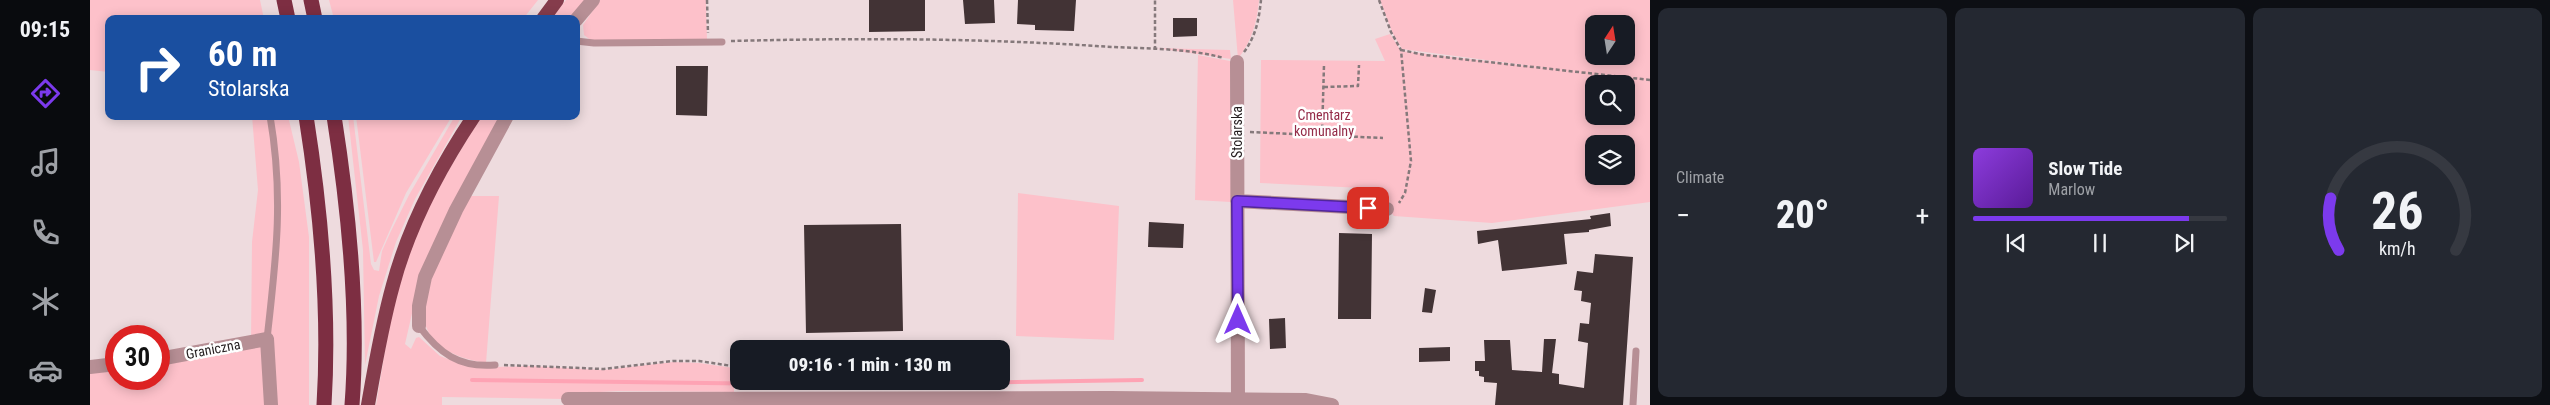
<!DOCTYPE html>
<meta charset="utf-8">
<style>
body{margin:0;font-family:"Roboto Condensed",sans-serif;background:#242831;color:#f1f3f6;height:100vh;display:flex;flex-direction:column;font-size:19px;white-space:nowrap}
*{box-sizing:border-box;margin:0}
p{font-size:16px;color:#9ea1a6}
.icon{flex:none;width:28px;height:28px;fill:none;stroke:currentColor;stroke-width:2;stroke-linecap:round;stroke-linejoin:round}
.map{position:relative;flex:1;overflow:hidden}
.sheet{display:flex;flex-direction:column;gap:8px;padding:8px;background:#0d0f14;width:900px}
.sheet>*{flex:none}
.guide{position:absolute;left:15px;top:15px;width:475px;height:105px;border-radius:10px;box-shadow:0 2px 12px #0003;background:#1a4fa0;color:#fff;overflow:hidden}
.needle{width:32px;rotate:12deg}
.tools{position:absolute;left:1495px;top:15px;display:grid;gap:10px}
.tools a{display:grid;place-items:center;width:50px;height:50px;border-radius:10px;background:#171b24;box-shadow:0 2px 12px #0003;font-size:25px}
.speed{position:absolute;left:15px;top:325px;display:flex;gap:10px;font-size:25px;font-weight:700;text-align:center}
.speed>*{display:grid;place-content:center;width:65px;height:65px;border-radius:50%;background:#171b24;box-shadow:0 2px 12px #0003;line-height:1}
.speed .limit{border:8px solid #d22;background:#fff;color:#111}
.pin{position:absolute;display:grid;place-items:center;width:42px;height:42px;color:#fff;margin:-21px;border-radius:10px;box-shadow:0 2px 8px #0006}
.me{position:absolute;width:55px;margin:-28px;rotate:0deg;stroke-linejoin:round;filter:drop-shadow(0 0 4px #0008)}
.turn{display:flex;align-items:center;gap:18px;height:105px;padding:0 20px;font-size:22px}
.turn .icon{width:65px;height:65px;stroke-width:2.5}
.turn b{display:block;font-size:35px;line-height:42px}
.big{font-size:38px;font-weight:800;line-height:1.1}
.sheet .widget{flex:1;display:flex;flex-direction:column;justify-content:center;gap:8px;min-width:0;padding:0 18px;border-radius:10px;background:#242831}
.sheet .dial{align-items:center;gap:0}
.dial svg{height:130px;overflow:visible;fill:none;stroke:#363941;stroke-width:7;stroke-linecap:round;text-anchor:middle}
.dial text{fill:#f1f3f6;stroke:none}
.song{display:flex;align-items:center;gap:15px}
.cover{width:60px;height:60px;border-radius:8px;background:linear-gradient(135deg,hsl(270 70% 55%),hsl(270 70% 35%))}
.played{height:5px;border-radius:2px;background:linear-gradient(90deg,#7c3aed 85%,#363941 85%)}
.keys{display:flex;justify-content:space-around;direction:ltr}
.heat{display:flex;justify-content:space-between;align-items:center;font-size:28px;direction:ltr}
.sheet .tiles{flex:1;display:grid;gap:8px;grid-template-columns:repeat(3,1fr)}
.trip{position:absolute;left:640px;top:340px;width:280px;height:50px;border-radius:10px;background:#171b24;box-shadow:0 2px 12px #0003;font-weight:800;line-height:50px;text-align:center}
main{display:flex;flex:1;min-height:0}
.menu{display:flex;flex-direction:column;width:90px;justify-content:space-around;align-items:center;background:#090b0e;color:#9ea1a6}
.menu .icon{width:35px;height:35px}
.menu .selected{color:#7c3aed}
.menu b{font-size:22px;color:#f1f3f6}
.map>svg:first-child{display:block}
.green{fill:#fdc1ca;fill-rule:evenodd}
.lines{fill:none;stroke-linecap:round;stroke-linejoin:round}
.stream{stroke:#fea3b4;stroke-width:4}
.building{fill:#423335}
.path{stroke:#85797b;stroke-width:2.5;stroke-dasharray:4 2.5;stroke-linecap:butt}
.service{stroke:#b78f95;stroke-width:7}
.minor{stroke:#b78f95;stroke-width:14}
.trunk{stroke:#853c4c;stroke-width:14}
.motorway{stroke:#7d2e42;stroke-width:15}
.route-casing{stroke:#51269a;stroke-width:12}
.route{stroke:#7c3aed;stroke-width:9}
.labels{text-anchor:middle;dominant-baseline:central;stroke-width:5;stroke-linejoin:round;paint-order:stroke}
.park-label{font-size:14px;fill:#942b48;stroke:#fff}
.street-label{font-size:14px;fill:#231d1e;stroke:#fff}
</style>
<main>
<nav class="menu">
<b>09:15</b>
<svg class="icon selected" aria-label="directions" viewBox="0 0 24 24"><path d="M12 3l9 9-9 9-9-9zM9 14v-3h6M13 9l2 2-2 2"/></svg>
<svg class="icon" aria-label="music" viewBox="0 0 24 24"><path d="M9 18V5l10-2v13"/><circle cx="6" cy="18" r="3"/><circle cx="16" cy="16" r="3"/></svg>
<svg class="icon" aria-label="phone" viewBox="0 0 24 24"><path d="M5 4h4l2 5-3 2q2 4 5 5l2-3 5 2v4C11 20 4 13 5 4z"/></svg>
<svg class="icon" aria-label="climate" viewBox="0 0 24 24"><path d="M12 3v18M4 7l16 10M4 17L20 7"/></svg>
<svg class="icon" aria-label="car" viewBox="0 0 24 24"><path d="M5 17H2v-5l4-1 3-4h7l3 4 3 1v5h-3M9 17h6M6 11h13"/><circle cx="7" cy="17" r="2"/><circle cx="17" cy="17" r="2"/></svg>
</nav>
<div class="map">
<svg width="1560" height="405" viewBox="0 0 1560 405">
<rect width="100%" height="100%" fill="#eedbde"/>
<!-- green -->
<path class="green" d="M 0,0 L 170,0 L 174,19 L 19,19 L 19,72 L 0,70 Z
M 239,0 L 448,0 L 433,19 L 244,19 Z
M 476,0 L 496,0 L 481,19 L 461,19 Z
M 510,0 L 616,0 L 617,40 L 502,41 L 494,35 L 493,25 Z
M 1143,0 L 1169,0 C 1167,23 1162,40 1148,59 Z
M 1290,0 L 1560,0 L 1560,202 L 1402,223 L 1304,216 L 1292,202 L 1292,189 L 1170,183 L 1171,60 L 1295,61 L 1285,39 L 1300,34 L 1311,51 L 1456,68 L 1312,49 L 1302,32 ZM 1504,24 L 1536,24 L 1536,56 L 1504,56 ZM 1504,84 L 1536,84 L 1536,116 L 1504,116 ZM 1504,144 L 1536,144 L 1536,176 L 1504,176 Z
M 1066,48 L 1140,50 L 1141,59 Z
M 1108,55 L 1140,61 L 1141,202 L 1105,200 Z
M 162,116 L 198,116 L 209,162 L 219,237 L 219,405 L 0,405 L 0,367 L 26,364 L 26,379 L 69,379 L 69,359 L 161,342 L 162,242 L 168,190 Z
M 258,116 L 263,116 L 281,264 L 284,270 L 289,271 L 292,251 L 301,231 L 319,195 L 365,116 L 372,116 L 325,199 L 306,242 L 289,296 L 275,365 L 273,250 Z
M 266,116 L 362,116 L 316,193 L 286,262 L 284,262 Z
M 391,116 L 412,116 L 329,283 L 315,344 L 321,349 L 326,338 L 329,337 L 350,356 L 366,362 L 406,367 L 439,366 L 513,370 L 583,362 L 609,363 L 644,368 L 644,382 L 380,380 L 644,384 L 644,392 L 528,391 L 474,394 L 474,399 L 352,397 L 352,405 L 286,405 C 293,366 298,326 307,288 C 322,227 359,170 391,116 Z
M 928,193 L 1029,206 L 1024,340 L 926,336 Z
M 376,196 L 409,196 L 396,363 C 287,346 346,257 376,196 Z"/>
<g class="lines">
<!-- stream -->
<path class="stream" d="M 382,380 L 698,384
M 721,384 L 792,384
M 805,384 L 1052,380"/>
</g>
<!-- building -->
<path class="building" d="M 779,0 L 835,0 L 835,31 L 779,32 Z
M 873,0 L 904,0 L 905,23 L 875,24 Z
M 928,0 L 986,0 L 984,31 L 945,30 L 945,25 L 927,24 Z
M 1083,18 L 1107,18 L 1107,36 L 1083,37 Z
M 586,66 L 618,66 L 617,116 L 586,115 Z
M 1520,213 L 1521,226 L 1499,230 L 1499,232 L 1474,234 L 1477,264 L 1412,271 L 1408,240 L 1388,244 L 1387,231 L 1501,219 L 1500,216 Z
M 1059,222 L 1094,224 L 1093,248 L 1058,247 Z
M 811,224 L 813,331 L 716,333 L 714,225 Z
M 1249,233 L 1282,234 L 1281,319 L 1248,319 Z
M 1505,254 L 1543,257 L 1533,405 L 1405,405 L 1407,383 L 1394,382 L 1394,377 L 1389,376 L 1389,371 L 1385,371 L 1385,361 L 1395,361 L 1394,340 L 1420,340 L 1422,370 L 1452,372 L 1454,339 L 1466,339 L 1462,373 L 1469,374 L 1469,384 L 1494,388 L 1498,343 L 1488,341 L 1490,323 L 1499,324 L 1501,303 L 1491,301 L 1492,291 L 1484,290 L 1487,271 L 1503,273 Z
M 1335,288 L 1346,290 L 1342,313 L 1332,312 Z
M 1195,318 L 1196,348 L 1180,349 L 1179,319 Z
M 1360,347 L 1360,361 L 1329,362 L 1329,348 Z"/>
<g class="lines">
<!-- path -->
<path class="path" d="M 617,0 L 618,33
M 1289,0 L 1301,32 L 1311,50 L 1321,161 L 1315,193 L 1309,203
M 641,41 C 762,38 884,38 1006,46 C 1048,49 1093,47 1134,58
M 1065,50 L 1065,0
M 1311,50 L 1335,55 L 1560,80
M 1154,52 C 1166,36 1169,19 1171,0
M 1234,87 L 1268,86 L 1269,65
M 1160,132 L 1293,138
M 1232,135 L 1234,65
M 796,344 L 796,341
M 414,365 L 514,369 L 583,361 L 609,361 L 649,367"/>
<!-- service -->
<path class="service" d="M 486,41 L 504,43 L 632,42
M 329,326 C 349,353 369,368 405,365
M 177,339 C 186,259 194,197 180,116
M 1543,405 L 1546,351"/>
<!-- minor -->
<path class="minor" d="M 486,20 L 503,0
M 1147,62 L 1148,400
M 1147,201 L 1297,209
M 329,326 L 329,306 L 335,277 L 366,210 L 417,116
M 69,359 L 177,339 L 181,405
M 0,367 L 26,364
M 478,399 L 1021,398 L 1216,400 L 1242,405"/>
<!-- trunk -->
<path class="trunk" d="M 453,19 L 467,0
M 278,405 C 285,365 292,324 303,285 C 319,225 350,167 384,116"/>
<!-- motorway -->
<path class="motorway" d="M 194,0 L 198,19
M 221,0 L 225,19
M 216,116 C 231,211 240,309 234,405
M 244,116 C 258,205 269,315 262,405"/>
</g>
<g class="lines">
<defs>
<path id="route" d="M 1148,320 L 1147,201 L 1278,208"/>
</defs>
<!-- route casing -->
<use href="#route" class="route-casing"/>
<!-- route -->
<use href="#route" class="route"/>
</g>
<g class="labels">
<!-- park labels -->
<g class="park-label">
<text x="1234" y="115">Cmentarz<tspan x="1234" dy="16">komunalny</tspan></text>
</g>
<!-- street labels -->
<g class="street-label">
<text transform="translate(1147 132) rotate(-90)">Stolarska</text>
<text transform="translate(123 349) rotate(-11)">Graniczna</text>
</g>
</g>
</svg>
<div class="tools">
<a><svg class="needle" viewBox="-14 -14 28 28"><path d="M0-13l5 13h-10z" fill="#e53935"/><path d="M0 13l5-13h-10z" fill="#9ea1a6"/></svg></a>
<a><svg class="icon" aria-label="search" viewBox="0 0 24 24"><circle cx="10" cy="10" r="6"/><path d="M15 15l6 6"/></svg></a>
<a><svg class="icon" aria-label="layers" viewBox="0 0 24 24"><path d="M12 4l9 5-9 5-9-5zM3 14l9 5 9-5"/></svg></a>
</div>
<div class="speed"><div class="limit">30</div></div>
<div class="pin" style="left:1278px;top:208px;background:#d93025"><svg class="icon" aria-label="arrive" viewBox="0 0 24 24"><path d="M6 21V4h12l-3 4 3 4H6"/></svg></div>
<svg class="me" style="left:1148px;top:320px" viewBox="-20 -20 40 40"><path d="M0-17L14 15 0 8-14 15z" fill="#7c3aed" stroke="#fff" stroke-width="4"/></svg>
<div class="trip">09:16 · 1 min · 130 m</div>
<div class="guide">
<div class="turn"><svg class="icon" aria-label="right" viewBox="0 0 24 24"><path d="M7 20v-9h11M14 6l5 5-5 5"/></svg><div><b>60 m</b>Stolarska</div></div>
</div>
</div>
<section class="sheet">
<div class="tiles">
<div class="widget"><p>Climate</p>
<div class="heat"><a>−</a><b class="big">20°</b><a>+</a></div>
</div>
<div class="widget">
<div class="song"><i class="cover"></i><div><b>Slow Tide</b><p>Marlow</p></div></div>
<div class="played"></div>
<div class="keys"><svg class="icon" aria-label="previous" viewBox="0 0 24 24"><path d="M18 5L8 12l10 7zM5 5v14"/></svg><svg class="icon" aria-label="pause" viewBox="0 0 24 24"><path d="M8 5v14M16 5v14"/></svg><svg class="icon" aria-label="next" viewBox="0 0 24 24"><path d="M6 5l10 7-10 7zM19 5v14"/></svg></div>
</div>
<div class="widget dial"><svg viewBox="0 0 100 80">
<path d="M14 69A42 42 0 1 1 86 69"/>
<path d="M14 69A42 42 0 0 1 9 37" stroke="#7c3aed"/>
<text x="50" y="56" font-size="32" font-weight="700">26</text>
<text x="50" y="72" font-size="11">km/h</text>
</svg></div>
</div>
</section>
</main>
